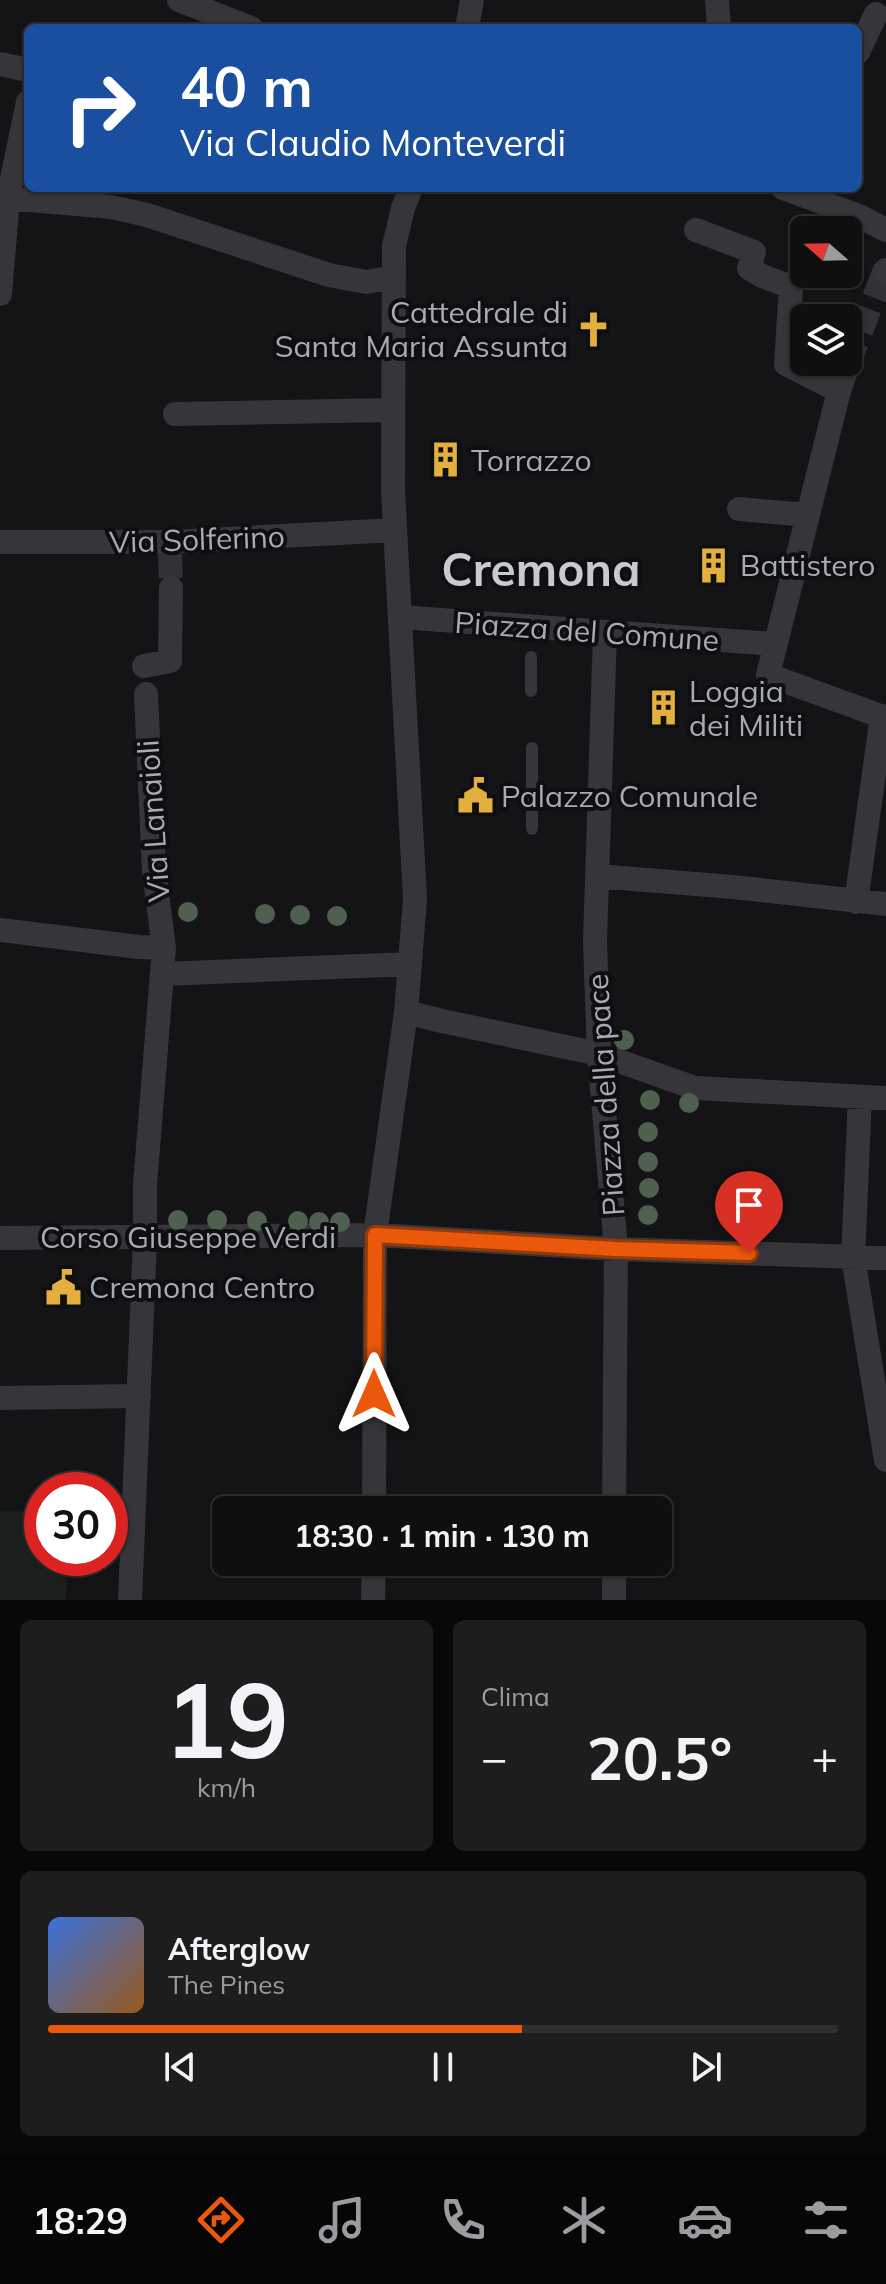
<!DOCTYPE html>
<html lang="it">
<meta charset="utf-8">
<style>
body{margin:0;font-family:Mulish,sans-serif;background:#1d1d1e;color:#f1f3f6;height:100vh;display:flex;flex-direction:column;font-size:30px;white-space:nowrap}
*{box-sizing:border-box;margin:0}
p{font-size:26px;color:#9b9c9f}
.icon{flex:none;width:44px;height:44px;fill:none;stroke:currentColor;stroke-width:2;stroke-linecap:round;stroke-linejoin:round}
.map{position:relative;height:1600px;overflow:hidden}
.details{display:flex;flex-direction:column;gap:20px;padding:20px;background:#080809;flex:1}
.details>*{flex:none}
.top-card{position:absolute;left:24px;top:24px;width:838px;height:168px;border-radius:12px;box-shadow:0 2px 6px #0004,0 0 0 2px #2f2f30;background:#1a4fa0;color:#fff;overflow:hidden}
.needle{width:52px;rotate:290deg}
.controls{position:absolute;left:790px;top:216px;display:grid;gap:16px}
.controls a{display:grid;place-items:center;width:72px;height:72px;border-radius:12px;background:#0f0f10;box-shadow:0 2px 6px #0004,0 0 0 2px #2f2f30;font-size:40px}
.speed{position:absolute;left:24px;top:1472px;display:flex;gap:16px;font-size:40px;font-weight:700;text-align:center}
.speed>*{display:grid;place-content:center;width:104px;height:104px;border-radius:50%;background:#0f0f10;box-shadow:0 2px 6px #0004,0 0 0 2px #2f2f30;line-height:1}
.speed .limit{border:12px solid #d22;background:#fff;color:#111}
.pin{position:absolute;display:grid;place-items:center;width:68px;height:68px;color:#fff;margin:-82px -34px;border-radius:50% 50% 50% 0;rotate:-45deg;box-shadow:0 0 8px #0007}
.pin .icon{rotate:45deg}
.me{position:absolute;width:88px;margin:-44px;rotate:0deg;stroke-linejoin:round;filter:drop-shadow(0 0 6px #0008)}
.turn{display:flex;align-items:center;gap:28px;height:168px;padding:0 24px;font-size:36px}
.turn .icon{width:104px;height:104px;stroke-width:2.5}
.turn b{display:block;font-size:56px;line-height:68px}
.big{font-size:60px;font-weight:700;line-height:1.1}
.details .widget{flex:1;display:flex;flex-direction:column;justify-content:center;gap:12px;min-width:0;padding:0 28px;border-radius:12px;background:#1d1d1e}
.details .dial{align-items:center;gap:0}
.dial b{font-size:104px;line-height:1}
.song{display:flex;align-items:center;gap:24px}
.cover{width:96px;height:96px;border-radius:12px;background:linear-gradient(135deg,hsl(220 70% 55%),hsl(30 70% 35%))}
.played{height:8px;border-radius:4px;background:linear-gradient(90deg,#ea580c 60%,#2f2f30 60%)}
.keys{display:flex;justify-content:space-around;direction:ltr}
.heat{display:flex;justify-content:space-between;align-items:center;font-size:44px;direction:ltr}
.details .tiles{flex:1;display:grid;gap:20px;grid-template-columns:1fr 1fr}
.widget:last-child{grid-column:span 2}
.trip{position:absolute;left:212px;top:1496px;width:460px;height:80px;border-radius:12px;background:#0f0f10;box-shadow:0 2px 6px #0004,0 0 0 2px #2f2f30;font-weight:700;line-height:80px;text-align:center}
.tab-bar{display:flex;height:128px;justify-content:space-around;align-items:center;background:#060606;color:#9b9c9f}
.tab-bar .icon{width:56px;height:56px}
.tab-bar .active{color:#ea580c}
.tab-bar b{font-size:36px;color:#f1f3f6}
.map>svg:first-child{display:block}
.green{fill:#1b201c}
.lines{fill:none;stroke-linecap:round;stroke-linejoin:round}
.street-tunnel{stroke:#313236;stroke-width:24;stroke-dasharray:24 12;stroke-linecap:butt}
.lane{stroke:#36363a;stroke-width:12}
.street{stroke:#36363a;stroke-width:24}
.tree{fill:#4f6051}
.route-casing{stroke:#983908;stroke-width:20}
.route{stroke:#ea580c;stroke-width:14}
.labels{text-anchor:middle;dominant-baseline:central;stroke-width:8;stroke-linejoin:round;paint-order:stroke}
.poi-label{font-size:30px;fill:#a7abb5;stroke:#0f0f11;text-anchor:start}
.street-label{font-size:30px;fill:#a7abb5;stroke:#0f0f11}
.town-label{font-size:46px;font-weight:bold;fill:#c8cad1;stroke:#0f0f11}
</style>
<div class="map">
<svg width="886" height="1600" viewBox="0 0 886 1600">
<rect width="100%" height="100%" fill="#141416"/>
<!-- green -->
<path class="green" d="M 0,1511 L 42,1512 L 42,1558 L 67,1558 L 66,1600 L 0,1600 Z"/>
<g class="lines">
<!-- street-tunnel -->
<path class="street-tunnel" d="M 848,365 L 884,272
M 170,554 L 171,588"/>
<!-- lane -->
<path class="lane" d="M 531,657 L 531,691
M 532,748 L 532,829"/>
<!-- street -->
<path class="street" d="M 179,0 L 251,28
M 717,0 L 719,28
M 467,28 L 472,0
M 858,52 L 876,14
M 0,64 L 28,70
M 783,188 L 859,216 L 886,230
M 8,198 L 111,207 L 147,215 L 329,275 L 366,282 L 394,277
M 696,230 L 754,252 L 749,268 L 762,276 L 791,287 L 786,364 L 839,391
M 884,272 L 886,270
M 0,294 L 8,198 L 28,102
M 848,365 L 839,391 L 768,675 L 886,718
M 175,414 L 393,410
M 739,509 L 808,515
M 0,542 L 171,542 L 395,530
M 400,617 L 775,644
M 605,633 L 595,941 L 599,1054 L 616,1249 L 614,1510
M 144,666 L 170,661 L 171,588
M 597,876 L 733,887 L 886,904
M 856,902 L 882,716
M 0,930 L 139,947 L 164,948
M 162,974 L 410,964
M 406,1012 L 442,1021 L 599,1054 L 695,1088 L 886,1098
M 860,1097 L 853,1257 L 886,1460
M 0,1238 L 375,1235 L 616,1249 L 886,1258
M 0,1398 L 139,1396
M 374,1510 L 375,1235 L 406,1012 L 415,899 L 393,490 L 394,246 L 403,208 L 411,188
M 130,1600 L 145,1240 L 145,1185 L 164,948 L 154,871 L 146,694
M 373,1600 L 374,1562
M 614,1600 L 614,1562"/>
</g>
<!-- trees -->
<g class="tree">
<circle cx="188" cy="912" r="10"/>
<circle cx="265" cy="914" r="10"/>
<circle cx="300" cy="915" r="10"/>
<circle cx="337" cy="916" r="10"/>
<circle cx="624" cy="1040" r="10"/>
<circle cx="650" cy="1100" r="10"/>
<circle cx="689" cy="1103" r="10"/>
<circle cx="648" cy="1132" r="10"/>
<circle cx="648" cy="1162" r="10"/>
<circle cx="649" cy="1188" r="10"/>
<circle cx="648" cy="1215" r="10"/>
<circle cx="178" cy="1220" r="10"/>
<circle cx="217" cy="1220" r="10"/>
<circle cx="257" cy="1221" r="10"/>
<circle cx="298" cy="1221" r="10"/>
<circle cx="319" cy="1222" r="10"/>
<circle cx="340" cy="1222" r="10"/>
</g>
<g class="lines">
<defs>
<path id="route" d="M 374,1394 L 375,1235 L 616,1249 L 749,1253"/>
</defs>
<!-- route casing -->
<use href="#route" class="route-casing"/>
<!-- route -->
<use href="#route" class="route"/>
</g>
<!-- icons -->
<defs>
<symbol id="church-bare" viewBox="-9 -9 18 18"><path d="M-1.2-6h2.4v3.5h3.3v2.4h-3.3V6h-2.4V-.1h-3.3v-2.4h3.3Z" fill="#e3b03f" stroke="#0f0f11" stroke-width="2.5" paint-order="stroke"/></symbol>
<symbol id="building-bare" viewBox="-9 -9 18 18"><path d="M-4-6H4V6H1V3H-1V6H-4ZM-2.5-4.3h1.7v1.8h-1.7ZM.8-4.3h1.7v1.8H.8ZM-2.5-1h1.7V.8h-1.7ZM.8-1h1.7V.8H.8Z" fill="#e3b03f" stroke="#0f0f11" stroke-width="2.5" paint-order="stroke"/></symbol>
<symbol id="civic-bare" viewBox="-9 -9 18 18"><path d="M-.6-6.5H3V-4.5H.6V-3L4-1V1h2V6H-6V1h2V-1L-.6-3ZM-1.2 2.5V6h2.4V2.5Z" fill="#e3b03f" stroke="#0f0f11" stroke-width="2.5" paint-order="stroke"/></symbol>
</defs>
<g fill-rule="evenodd">
<use href="#church-bare" x="568" y="304" width="51" height="51"/>
<use href="#building-bare" x="420" y="434" width="51" height="51"/>
<use href="#building-bare" x="688" y="540" width="51" height="51"/>
<use href="#building-bare" x="638" y="682" width="51" height="51"/>
<use href="#civic-bare" x="450" y="770" width="51" height="51"/>
<use href="#civic-bare" x="38" y="1262" width="51" height="51"/>
</g>
<g class="labels">
<!-- poi labels -->
<g class="poi-label">
<text x="568" y="312" text-anchor="end">Cattedrale di<tspan x="568" dy="34">Santa Maria Assunta</tspan></text>
<text x="471" y="460">Torrazzo</text>
<text x="740" y="565">Battistero</text>
<text x="689" y="691">Loggia<tspan x="689" dy="34">dei Militi</tspan></text>
<text x="501" y="796">Palazzo Comunale</text>
<text x="89" y="1287">Cremona Centro</text>
</g>
<!-- street labels -->
<g class="street-label">
<text transform="translate(197 539) rotate(-2)">Via Solferino</text>
<text transform="translate(587 631) rotate(4)">Piazza del Comune</text>
<text transform="translate(153 821) rotate(-94)">Via Lanaioli</text>
<text transform="translate(605 1095) rotate(-94)">Piazza della pace</text>
<text x="188" y="1237">Corso Giuseppe Verdi</text>
</g>
<!-- town labels -->
<g class="town-label">
<text x="541" y="569">Cremona</text>
</g>
</g>
</svg>
<div class="controls">
<a><svg class="needle" viewBox="-14 -14 28 28"><path d="M0-13l5 13h-10z" fill="#e53935"/><path d="M0 13l5-13h-10z" fill="#9b9c9f"/></svg></a>
<a><svg class="icon" aria-label="layers" viewBox="0 0 24 24"><path d="M12 4l9 5-9 5-9-5zM3 14l9 5 9-5"/></svg></a>
</div>
<div class="speed"><div class="limit">30</div></div>
<div class="pin" style="left:749px;top:1253px;background:#d93025"><svg class="icon" aria-label="arrive" viewBox="0 0 24 24"><path d="M6 21V4h12l-3 4 3 4H6"/></svg></div>
<svg class="me" style="left:374px;top:1394px" viewBox="-20 -20 40 40"><path d="M0-17L14 15 0 8-14 15z" fill="#ea580c" stroke="#fff" stroke-width="4"/></svg>
<div class="trip">18:30 · 1 min · 130 m</div>
<div class="top-card">
<div class="turn"><svg class="icon" aria-label="right" viewBox="0 0 24 24"><path d="M7 20v-9h11M14 6l5 5-5 5"/></svg><div><b>40 m</b>Via Claudio Monteverdi</div></div>
</div>
</div>
<section class="details">
<div class="tiles">
<div class="widget dial"><b>19</b><p>km/h</p></div>
<div class="widget"><p>Clima</p>
<div class="heat"><a>−</a><b class="big">20.5°</b><a>+</a></div>
</div>
<div class="widget">
<div class="song"><i class="cover"></i><div><b>Afterglow</b><p>The Pines</p></div></div>
<div class="played"></div>
<div class="keys"><svg class="icon" aria-label="previous" viewBox="0 0 24 24"><path d="M18 5L8 12l10 7zM5 5v14"/></svg><svg class="icon" aria-label="pause" viewBox="0 0 24 24"><path d="M8 5v14M16 5v14"/></svg><svg class="icon" aria-label="next" viewBox="0 0 24 24"><path d="M6 5l10 7-10 7zM19 5v14"/></svg></div>
</div>
</div>
</section>
<nav class="tab-bar">
<b>18:29</b>
<svg class="icon active" aria-label="directions" viewBox="0 0 24 24"><path d="M12 3l9 9-9 9-9-9zM9 14v-3h6M13 9l2 2-2 2"/></svg>
<svg class="icon" aria-label="music" viewBox="0 0 24 24"><path d="M9 18V5l10-2v13"/><circle cx="6" cy="18" r="3"/><circle cx="16" cy="16" r="3"/></svg>
<svg class="icon" aria-label="phone" viewBox="0 0 24 24"><path d="M5 4h4l2 5-3 2q2 4 5 5l2-3 5 2v4C11 20 4 13 5 4z"/></svg>
<svg class="icon" aria-label="climate" viewBox="0 0 24 24"><path d="M12 3v18M4 7l16 10M4 17L20 7"/></svg>
<svg class="icon" aria-label="car" viewBox="0 0 24 24"><path d="M5 17H2v-5l4-1 3-4h7l3 4 3 1v5h-3M9 17h6M6 11h13"/><circle cx="7" cy="17" r="2"/><circle cx="17" cy="17" r="2"/></svg>
<svg class="icon" aria-label="filters" viewBox="0 0 24 24"><path d="M4 7h16M4 17h16"/><circle cx="9" cy="7" r="2"/><circle cx="15" cy="17" r="2"/></svg>
</nav>
